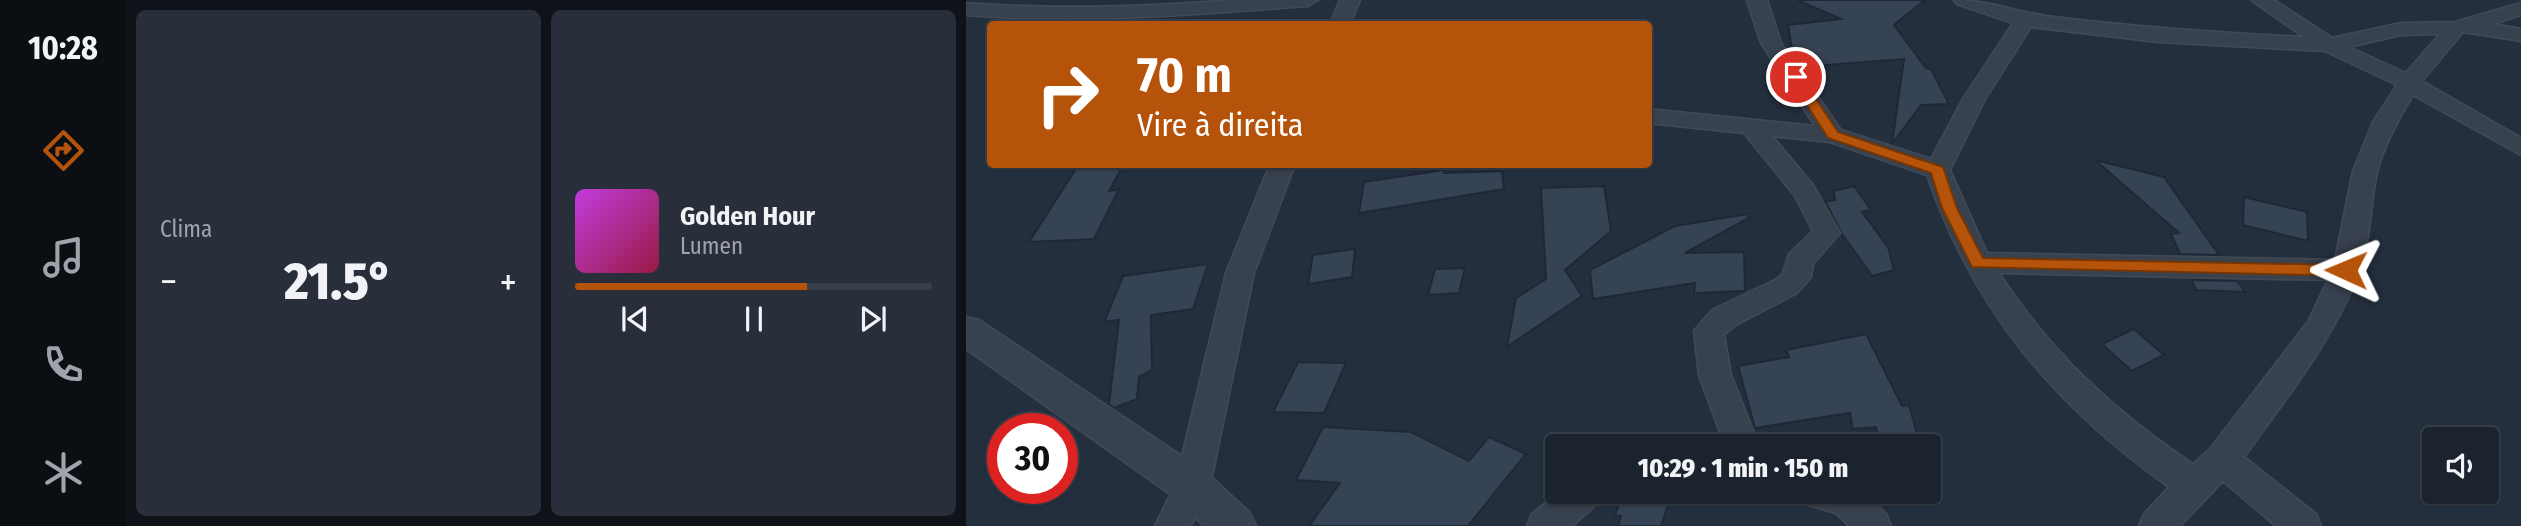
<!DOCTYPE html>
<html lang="pt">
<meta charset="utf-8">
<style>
body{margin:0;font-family:"Fira Sans Condensed",sans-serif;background:#282f3a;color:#f1f3f6;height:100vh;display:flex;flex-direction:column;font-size:26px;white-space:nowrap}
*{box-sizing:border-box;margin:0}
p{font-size:23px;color:#a0a4aa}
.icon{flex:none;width:38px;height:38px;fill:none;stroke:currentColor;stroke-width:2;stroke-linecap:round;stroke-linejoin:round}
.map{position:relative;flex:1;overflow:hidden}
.side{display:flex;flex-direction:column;gap:10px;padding:10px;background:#0f1319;width:840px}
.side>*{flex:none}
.hud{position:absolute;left:21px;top:21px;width:665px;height:147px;border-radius:7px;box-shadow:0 2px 5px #0004,0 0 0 2px #39404a;background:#b45309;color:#fff;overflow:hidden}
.fabs{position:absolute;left:1456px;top:427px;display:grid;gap:14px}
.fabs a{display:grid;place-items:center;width:77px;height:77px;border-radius:7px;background:#1b232e;box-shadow:0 2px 5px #0004,0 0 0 2px #39404a;font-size:35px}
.speed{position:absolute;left:21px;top:413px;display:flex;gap:14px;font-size:35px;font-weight:700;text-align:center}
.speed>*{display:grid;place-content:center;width:91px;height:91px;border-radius:50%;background:#1b232e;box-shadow:0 2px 5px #0004,0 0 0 2px #39404a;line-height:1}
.speed .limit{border:10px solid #d22;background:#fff;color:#111}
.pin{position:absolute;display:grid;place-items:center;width:60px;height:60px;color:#fff;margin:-30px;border:4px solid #fff;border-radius:50%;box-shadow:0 2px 7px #0007}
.me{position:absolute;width:77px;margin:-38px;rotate:271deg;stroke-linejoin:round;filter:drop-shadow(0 0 5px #0008)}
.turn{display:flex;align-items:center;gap:24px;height:147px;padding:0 35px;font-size:32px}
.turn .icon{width:91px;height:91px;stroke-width:2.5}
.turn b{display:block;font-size:49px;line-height:60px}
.big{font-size:52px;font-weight:800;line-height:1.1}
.side .widget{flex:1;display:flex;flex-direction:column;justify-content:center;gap:10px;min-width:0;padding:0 24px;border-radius:10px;background:#282f3a}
.song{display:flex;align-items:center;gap:21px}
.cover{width:84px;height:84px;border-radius:10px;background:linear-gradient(135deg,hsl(290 70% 55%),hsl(340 70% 35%))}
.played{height:7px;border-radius:4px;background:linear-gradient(90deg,#b45309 65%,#39404a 65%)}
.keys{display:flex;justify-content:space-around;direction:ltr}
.heat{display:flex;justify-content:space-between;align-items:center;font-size:38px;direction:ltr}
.side .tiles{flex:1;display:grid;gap:10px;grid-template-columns:repeat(2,1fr)}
.trip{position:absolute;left:579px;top:434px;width:396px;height:70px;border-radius:7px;background:#1b232e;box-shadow:0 2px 5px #0004,0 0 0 2px #39404a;font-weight:800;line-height:70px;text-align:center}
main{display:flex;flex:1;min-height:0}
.dock{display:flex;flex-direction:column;width:126px;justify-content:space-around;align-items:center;background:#0b0e12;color:#a0a4aa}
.dock .icon{width:49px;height:49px}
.dock .selected{color:#b45309}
.dock b{font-size:32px;color:#f1f3f6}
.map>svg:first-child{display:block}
.building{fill:#364354;stroke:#1f2835;stroke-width:2}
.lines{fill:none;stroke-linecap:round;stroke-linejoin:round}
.minor-casing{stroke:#414a57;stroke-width:3}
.tertiary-casing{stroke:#414a57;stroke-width:3}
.minor{fill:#38414e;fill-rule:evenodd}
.tertiary{fill:#38414e;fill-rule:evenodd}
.route{fill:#b45309;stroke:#753606;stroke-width:2}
</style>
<main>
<nav class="dock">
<b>10:28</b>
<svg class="icon selected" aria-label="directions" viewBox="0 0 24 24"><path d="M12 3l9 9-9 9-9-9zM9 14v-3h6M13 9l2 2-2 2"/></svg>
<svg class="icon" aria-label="music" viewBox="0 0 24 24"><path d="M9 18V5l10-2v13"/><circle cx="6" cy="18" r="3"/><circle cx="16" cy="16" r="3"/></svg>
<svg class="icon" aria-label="phone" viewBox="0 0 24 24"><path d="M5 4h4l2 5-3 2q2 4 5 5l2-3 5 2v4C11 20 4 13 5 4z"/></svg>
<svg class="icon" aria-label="climate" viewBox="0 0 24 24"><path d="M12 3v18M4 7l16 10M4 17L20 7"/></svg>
</nav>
<section class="side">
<div class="tiles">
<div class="widget"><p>Clima</p>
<div class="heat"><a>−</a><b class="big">21.5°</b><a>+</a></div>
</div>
<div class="widget">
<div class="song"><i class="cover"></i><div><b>Golden Hour</b><p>Lumen</p></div></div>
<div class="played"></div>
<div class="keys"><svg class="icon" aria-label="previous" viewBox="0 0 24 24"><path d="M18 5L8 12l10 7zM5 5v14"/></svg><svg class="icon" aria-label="pause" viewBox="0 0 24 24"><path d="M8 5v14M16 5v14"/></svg><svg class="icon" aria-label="next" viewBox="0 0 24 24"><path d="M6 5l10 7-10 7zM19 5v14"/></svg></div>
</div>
</div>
</section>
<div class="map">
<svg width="1555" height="526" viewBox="0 0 1555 526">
<rect width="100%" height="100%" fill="#242f3e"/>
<!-- building -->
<path class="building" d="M 831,0 L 959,0 L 928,25 L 960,68 L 965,69 L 983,104 L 955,105 L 926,144 L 938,59 L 835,67 L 827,55 L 822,25 L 875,19 Z
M 1129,160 L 1198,177 L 1253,255 L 1214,254 L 1205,234 L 1213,233 Z
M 113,164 L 158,164 L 143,191 L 153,189 L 128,239 L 63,242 Z
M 478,170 L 478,173 L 536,171 L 538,189 L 393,213 L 398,182 Z
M 638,186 L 645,231 L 599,270 L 616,296 L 541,347 L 550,298 L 580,279 L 575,188 Z
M 888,186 L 905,210 L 896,212 L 922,247 L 928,270 L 906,276 L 876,234 L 859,201 L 869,200 L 868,191 Z
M 1278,197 L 1341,212 L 1342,241 L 1277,225 Z
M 782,214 L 783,218 L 719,253 L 778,252 L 779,291 L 728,293 L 729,283 L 627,299 L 624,270 L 709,226 Z
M 389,249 L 386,277 L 342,284 L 347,255 Z
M 242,264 L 227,309 L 185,315 L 186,370 L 173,377 L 171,399 L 148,408 L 143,404 L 153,320 L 138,322 L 157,276 Z
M 499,268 L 493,293 L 462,295 L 469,269 Z
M 1226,280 L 1271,281 L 1279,292 L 1230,290 Z
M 1168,329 L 1198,355 L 1166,371 L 1136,344 Z
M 900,334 L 936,406 L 943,405 L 954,444 L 915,446 L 910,427 L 887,429 L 884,413 L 789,428 L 772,366 L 823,357 L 820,350 Z
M 332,362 L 380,363 L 358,413 L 307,412 Z
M 357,427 L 445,432 L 503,461 L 523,437 L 560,454 L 502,526 L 343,526 L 374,483 L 330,480 Z
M 657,492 L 704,499 L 695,526 L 652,526 L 655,516 L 649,515 Z"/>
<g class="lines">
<defs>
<path id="minor" d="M 268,0 L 352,0 L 342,6 C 227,15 115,24 0,15 L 0,3 C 90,10 178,7 268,0 Z
M 374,0 L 394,0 L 384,24 L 364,24 Z
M 781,0 L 801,0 L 815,43 L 875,130 L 965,159 L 997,99 L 1047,23 L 991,4 L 988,0 C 1023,0 1053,13 1088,17 C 1171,27 1254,33 1338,37 L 1285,0 L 1308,0 L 1366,38 L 1435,23 L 1489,22 L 1555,3 L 1555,15 L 1527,24 L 1555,29 L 1555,41 L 1497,32 L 1456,81 L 1555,138 L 1555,155 L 1447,95 C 1433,118 1418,145 1411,172 C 1404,205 1405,240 1393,272 C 1367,341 1321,397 1278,457 L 1350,514 L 1355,526 L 1310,526 L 1257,481 L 1214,526 L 1173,526 L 1178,514 L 1203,487 C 1088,406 1007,309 961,175 L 864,142 L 806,136 L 847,185 L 874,233 L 847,264 L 845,277 L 831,293 L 768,326 L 758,335 L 765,375 L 793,446 L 759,446 L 733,375 L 728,331 L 746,310 L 811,279 L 817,273 L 823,254 L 847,231 L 829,196 L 778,133 L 682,123 L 682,109 L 849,126 L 795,43 ZM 1065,27 L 1192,42 L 1359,51 L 1431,85 L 1407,122 L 1387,171 L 1369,260 L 1021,253 L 984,170 L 1019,99 ZM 1474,34 L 1440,73 L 1383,47 L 1435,35 ZM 1033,273 L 1362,280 L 1342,322 L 1244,449 L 1227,464 C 1149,412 1084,352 1033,273 Z
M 304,164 L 329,164 L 288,273 L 244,486 L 225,526 L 189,526 L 209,485 L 260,273 Z
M 593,492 L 637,492 L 632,503 L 606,526 L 561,526 L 566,514 Z
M 831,492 L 898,492 L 920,514 L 925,526 L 883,526 L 870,513 L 836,503 Z"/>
<path id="tertiary" d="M 0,317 L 13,320 L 241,473 L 283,512 L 290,526 L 238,526 L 211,499 L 0,349 Z"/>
</defs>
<!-- minor casing -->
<use href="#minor" class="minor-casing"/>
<!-- tertiary casing -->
<use href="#tertiary" class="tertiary-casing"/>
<!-- minor -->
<use href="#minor" class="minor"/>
<!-- tertiary -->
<use href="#tertiary" class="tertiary"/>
</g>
<!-- route -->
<path class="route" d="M 830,73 L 834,75 L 872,132 L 977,167 L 991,208 L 1017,258 L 1380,265 L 1388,270 L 1380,276 L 1006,267 L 976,208 L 965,173 L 862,138 L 823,77 Z"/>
</svg>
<div class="fabs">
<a><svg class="icon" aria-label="sound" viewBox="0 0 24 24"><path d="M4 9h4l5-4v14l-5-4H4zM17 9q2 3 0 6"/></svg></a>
</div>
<div class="speed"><div class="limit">30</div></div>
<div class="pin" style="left:830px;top:77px;background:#d93025"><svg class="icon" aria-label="arrive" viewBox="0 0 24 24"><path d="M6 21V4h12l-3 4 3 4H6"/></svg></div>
<svg class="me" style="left:1380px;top:270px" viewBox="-20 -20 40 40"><path d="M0-17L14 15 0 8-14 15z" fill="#b45309" stroke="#fff" stroke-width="4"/></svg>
<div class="trip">10:29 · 1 min · 150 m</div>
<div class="hud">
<div class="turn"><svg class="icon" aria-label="right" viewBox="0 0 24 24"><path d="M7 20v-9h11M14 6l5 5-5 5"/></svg><div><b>70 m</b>Vire à direita</div></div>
</div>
</div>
</main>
